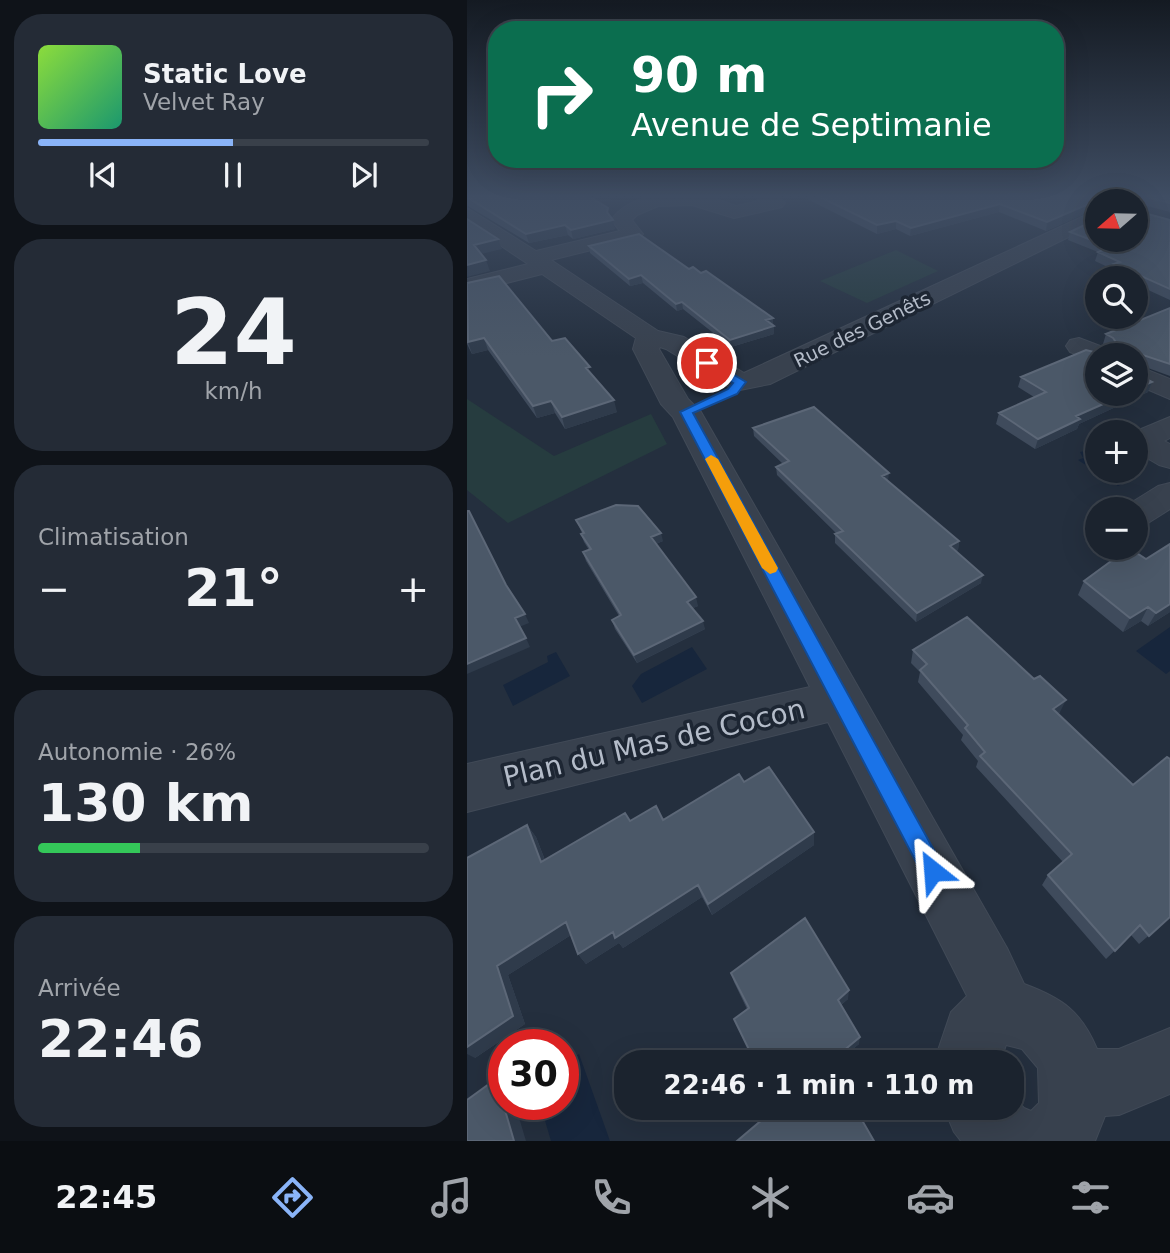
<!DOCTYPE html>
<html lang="fr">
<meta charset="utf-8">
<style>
body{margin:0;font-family:"DejaVu Sans",sans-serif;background:#242b36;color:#f1f3f6;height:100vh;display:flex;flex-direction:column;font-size:26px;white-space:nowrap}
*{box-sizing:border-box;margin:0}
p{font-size:23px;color:#a0a4aa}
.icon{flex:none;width:38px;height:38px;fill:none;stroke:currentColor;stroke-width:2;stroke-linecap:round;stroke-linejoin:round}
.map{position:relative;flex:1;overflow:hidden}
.panel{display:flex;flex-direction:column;gap:14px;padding:14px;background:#0f1319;width:467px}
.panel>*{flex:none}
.guide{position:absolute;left:21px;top:21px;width:576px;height:147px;border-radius:28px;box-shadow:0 7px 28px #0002,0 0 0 2px #39404a;background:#0b6e4f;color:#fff;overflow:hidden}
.needle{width:46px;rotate:250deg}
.tools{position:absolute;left:618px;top:189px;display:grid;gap:14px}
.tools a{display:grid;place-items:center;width:63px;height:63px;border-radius:50%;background:#1b232e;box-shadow:0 7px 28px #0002,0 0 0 2px #39404a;font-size:35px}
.speed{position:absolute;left:21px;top:1029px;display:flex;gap:14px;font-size:35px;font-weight:700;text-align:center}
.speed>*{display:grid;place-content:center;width:91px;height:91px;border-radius:50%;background:#1b232e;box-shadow:0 7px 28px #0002,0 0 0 2px #39404a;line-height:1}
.speed .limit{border:10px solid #d22;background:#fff;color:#111}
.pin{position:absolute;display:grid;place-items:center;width:60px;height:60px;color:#fff;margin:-30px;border:4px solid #fff;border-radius:50%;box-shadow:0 2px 7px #0007}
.me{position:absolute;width:77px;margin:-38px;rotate:332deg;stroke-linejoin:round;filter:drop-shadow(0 0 5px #0008)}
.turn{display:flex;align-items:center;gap:24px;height:147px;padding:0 28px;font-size:32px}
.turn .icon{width:91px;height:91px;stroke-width:2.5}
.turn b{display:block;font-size:49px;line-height:60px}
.big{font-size:52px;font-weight:700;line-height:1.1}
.panel .tile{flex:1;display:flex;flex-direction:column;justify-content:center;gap:10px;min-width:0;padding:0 24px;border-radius:28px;background:#242b36}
.panel .dial{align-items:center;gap:0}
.dial b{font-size:91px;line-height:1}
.song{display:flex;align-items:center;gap:21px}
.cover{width:84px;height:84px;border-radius:10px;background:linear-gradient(135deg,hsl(90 70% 55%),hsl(160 70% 35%))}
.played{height:7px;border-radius:4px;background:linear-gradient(90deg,#8ab4f8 50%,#39404a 50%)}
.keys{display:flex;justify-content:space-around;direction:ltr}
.heat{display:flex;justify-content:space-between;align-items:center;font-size:38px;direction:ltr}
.charge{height:10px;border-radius:5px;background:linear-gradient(90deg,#34c759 26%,#39404a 0)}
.trip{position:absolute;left:147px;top:1050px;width:410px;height:70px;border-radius:28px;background:#1b232e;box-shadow:0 7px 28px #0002,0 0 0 2px #39404a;font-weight:700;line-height:70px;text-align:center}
.tabs{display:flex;height:112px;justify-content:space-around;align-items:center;background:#0b0e12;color:#a0a4aa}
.tabs .icon{width:49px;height:49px}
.tabs .current{color:#8ab4f8}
.tabs b{font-size:32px;color:#f1f3f6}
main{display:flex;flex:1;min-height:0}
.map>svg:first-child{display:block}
.green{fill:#263c3f}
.water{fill:#17263c}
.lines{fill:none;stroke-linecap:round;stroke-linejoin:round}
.minor-casing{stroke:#414a57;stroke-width:2}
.minor{fill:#38414e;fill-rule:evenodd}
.wall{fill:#3f4b5c}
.shaded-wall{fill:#2f3b4b}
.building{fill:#4b5868;stroke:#5c6777;stroke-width:2}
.route{fill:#1a73e8;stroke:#114b97;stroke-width:2}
.slow{fill:#f59e0b}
.labels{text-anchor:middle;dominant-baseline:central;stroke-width:7;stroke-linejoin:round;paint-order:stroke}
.far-street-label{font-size:19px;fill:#b4bcc9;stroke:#1d2633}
.near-street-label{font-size:28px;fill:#b4bcc9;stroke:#1d2633}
</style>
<main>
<section class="panel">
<div class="tile">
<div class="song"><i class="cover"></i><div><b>Static Love</b><p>Velvet Ray</p></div></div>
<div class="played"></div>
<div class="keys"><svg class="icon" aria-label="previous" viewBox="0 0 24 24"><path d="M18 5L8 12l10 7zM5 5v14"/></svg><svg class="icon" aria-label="pause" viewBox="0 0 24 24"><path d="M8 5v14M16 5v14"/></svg><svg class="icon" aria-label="next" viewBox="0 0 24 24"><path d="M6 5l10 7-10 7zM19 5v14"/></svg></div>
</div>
<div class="tile dial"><b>24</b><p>km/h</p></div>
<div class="tile"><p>Climatisation</p>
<div class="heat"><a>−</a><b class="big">21°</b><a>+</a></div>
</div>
<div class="tile"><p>Autonomie · 26%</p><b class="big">130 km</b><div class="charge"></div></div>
<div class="tile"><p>Arrivée</p><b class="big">22:46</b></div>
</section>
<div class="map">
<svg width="703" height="1141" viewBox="0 0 703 1141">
<rect width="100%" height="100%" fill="#242f3e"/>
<!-- green -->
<path class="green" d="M 429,250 L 471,271 L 400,303 L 353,281 Z
M 0,399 L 87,456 L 184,414 L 200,444 L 41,523 L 0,490 Z"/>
<!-- water -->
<path class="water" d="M 618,451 L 630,452 L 630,471 L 659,471 L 669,477 L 651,486 L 611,460 L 616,458 L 613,452 Z
M 703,627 L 703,671 L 699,674 L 669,651 Z
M 225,647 L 240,669 L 175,703 L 165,686 L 174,674 Z
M 89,652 L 103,676 L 46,706 L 36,685 L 81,662 L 80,656 Z
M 112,1054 L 143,1141 L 84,1141 L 73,1104 L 96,1104 L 96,1065 Z"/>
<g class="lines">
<defs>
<path id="minor" d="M 182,197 L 243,197 L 269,206 L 292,201 L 290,197 L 312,197 L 318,203 L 315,207 L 267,218 L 225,205 L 191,206 L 170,215 L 165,220 L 176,234 L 173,238 L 84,260 L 191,331 L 217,337 L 277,373 L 630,210 L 630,223 L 303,384 L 273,390 L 263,388 L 199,349 L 193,347 L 192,349 L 221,399 L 234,412 L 540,948 L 557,984 C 595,998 614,1011 630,1049 L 652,1049 L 703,1028 L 703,1094 L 652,1115 L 638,1116 L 628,1141 L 494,1141 L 487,1132 L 477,1108 L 544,1108 L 544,1094 L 557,1108 L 564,1111 L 572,1103 L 571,1068 L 555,1049 L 539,1045 L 533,1062 L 467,1062 L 484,1012 L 500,996 L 361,722 L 0,812 L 0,764 L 343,687 L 206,417 L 194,404 L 166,349 L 169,338 L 75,274 L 0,293 L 0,279 L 61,264 L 0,223 L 0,208 L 69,251 L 153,231 L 144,220 C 154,207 166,201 182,197 Z
M 612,338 L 641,349 L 645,355 L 630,355 L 630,362 L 603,352 L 599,346 L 603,340 Z
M 668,365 L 703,379 L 703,399 L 668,384 Z
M 703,417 L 703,438 L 697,441 L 703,444 L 703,468 L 692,465 L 668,451 L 667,432 Z
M 703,483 L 703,509 L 681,523 L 668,527 L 668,509 L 654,509 L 691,486 Z"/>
</defs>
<!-- minor casing -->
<use href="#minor" class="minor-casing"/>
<!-- minor -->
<use href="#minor" class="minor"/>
</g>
<!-- wall -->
<path class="wall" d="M 0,197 L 154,197 L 131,202 L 141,208 L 142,215 L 148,229 L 106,239 L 101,235 L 62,243 L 1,206 L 0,207 Z
M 336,197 L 703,197 L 703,212 L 669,203 L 670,211 L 703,220 L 703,300 L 668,284 L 668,278 L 655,278 L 644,273 L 645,269 L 628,261 L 631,252 L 601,240 L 603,232 L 668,201 L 630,201 L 630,208 L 579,231 L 532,212 L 443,236 L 429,229 L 410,234 Z
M 122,246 L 306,325 L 307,326 L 307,334 L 264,347 L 216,309 L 210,311 L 176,283 L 163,286 L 123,253 Z
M 0,283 L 85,341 L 126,376 L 150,412 L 98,429 L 88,413 L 70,418 L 21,350 L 5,354 L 0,344 Z
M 703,308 L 703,376 L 670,364 L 669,374 L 685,382 L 681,392 L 612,424 L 610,429 L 568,449 L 529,424 L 532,413 L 567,397 L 551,387 L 554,377 L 634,354 L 636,348 L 642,347 L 636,344 L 639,334 Z
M 286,428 L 421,481 L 492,541 L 491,550 L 489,551 L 514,583 L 449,622 L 368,543 L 368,534 L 370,534 L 310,475 L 309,467 L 316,464 L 287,436 Z
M 109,520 L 196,541 L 189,544 L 231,606 L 226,608 L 238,629 L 170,663 L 148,629 L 145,620 L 152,616 L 119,561 L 116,552 L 122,550 L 117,542 L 114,534 L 115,533 Z
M 617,581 L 703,612 L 681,626 L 674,621 L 656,632 L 611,595 Z
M 446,650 L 593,712 L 591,714 L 703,917 L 672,944 L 664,935 L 639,959 L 575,885 L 581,875 L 596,862 L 509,767 L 511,761 L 494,740 L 496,735 L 451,682 L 453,672 L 444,663 Z
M 277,782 L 347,845 L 245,915 L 235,897 L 156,948 L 152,943 L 119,964 L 111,954 L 104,935 L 41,975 L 58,1024 L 8,1058 L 60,825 L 69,837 L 78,860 L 163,821 L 196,820 Z
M 264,973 L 381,999 L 374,1005 L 392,1044 L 370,1062 L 288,1062 L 267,1019 L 280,1009 L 267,982 Z"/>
<!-- shaded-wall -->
<path class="shaded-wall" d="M 120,197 L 154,197 L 121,204 Z
M 633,199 L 632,201 L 630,201 L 630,208 L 579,231 L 580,222 Z
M 533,204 L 532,212 L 443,236 L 444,228 Z
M 141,208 L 143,217 L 146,220 L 148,229 L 106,239 L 104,230 L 140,212 Z
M 429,221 L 429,229 L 410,234 L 410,225 Z
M 98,225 L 101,235 L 62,243 L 59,234 Z
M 31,239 L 35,249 L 10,255 L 7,245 Z
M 19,260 L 23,271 L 0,277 L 0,265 Z
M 174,275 L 176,283 L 163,286 L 162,279 Z
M 215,302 L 216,309 L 210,311 L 209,304 Z
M 306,318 L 306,325 L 299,320 Z
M 307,326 L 307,334 L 264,347 L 263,340 Z
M 17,338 L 21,350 L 5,354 L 1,342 Z
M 685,382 L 681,392 L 612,424 L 610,429 L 568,449 L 571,439 L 609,416 L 659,394 L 668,394 L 668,389 Z
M 147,400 L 150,412 L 98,429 L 95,417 Z
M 84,401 L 88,413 L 70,418 L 66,406 Z
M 422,473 L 421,481 L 415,476 Z
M 194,533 L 196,541 L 186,545 L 184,537 Z
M 492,541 L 491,550 L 482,555 L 483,546 Z
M 516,575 L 514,583 L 449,622 L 450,613 Z
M 229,597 L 231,606 L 222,610 L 220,602 Z
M 703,604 L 703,612 L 681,626 L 689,613 Z
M 681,607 L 674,621 L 656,632 L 663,618 Z
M 58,614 L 62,623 L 52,627 L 48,618 Z
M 236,621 L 238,629 L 170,663 L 167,655 Z
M 59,638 L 63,647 L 0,674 L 0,664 Z
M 599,700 L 593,712 L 581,721 L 586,709 Z
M 60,825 L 69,837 L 83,874 L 74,862 Z
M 347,832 L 347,845 L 245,915 L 241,904 Z
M 231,885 L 235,897 L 156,948 L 152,943 L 119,964 L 111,954 L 146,932 Z
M 99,922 L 107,933 L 41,975 L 58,1024 L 8,1058 L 0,1054 L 0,1047 L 30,966 Z
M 382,990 L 381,999 L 370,1008 L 371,1000 Z
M 393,1037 L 392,1044 L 370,1062 L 363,1062 Z
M 29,1079 L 37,1083 L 37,1104 L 48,1104 L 59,1141 L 47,1141 Z"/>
<!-- building -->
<path class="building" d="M 0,197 L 123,197 L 141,208 L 140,212 L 146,220 L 104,230 L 98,225 L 59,234 Z
M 353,197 L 669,197 L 668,201 L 633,201 L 633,199 L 580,222 L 533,204 L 444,228 L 429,221 L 410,225 Z
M 679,197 L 703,197 L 703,203 Z
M 668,202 L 670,211 L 703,220 L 703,289 L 647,264 L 653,262 L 631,252 L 643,247 L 603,232 L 630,219 L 630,240 L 668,240 Z
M 0,219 L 31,239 L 7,245 L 19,260 L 0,265 Z
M 172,234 L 222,269 L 226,267 L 234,273 L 239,271 L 306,318 L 299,320 L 307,326 L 263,340 L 215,302 L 209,304 L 174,275 L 162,279 L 122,246 Z
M 32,276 L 85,341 L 98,338 L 123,367 L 119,368 L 147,400 L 95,417 L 84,401 L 66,406 L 17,338 L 1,342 L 0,283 Z
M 703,308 L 703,364 L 670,353 L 669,374 L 685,382 L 668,389 L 668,355 L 630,355 L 630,394 L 659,394 L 609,416 L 613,419 L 571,439 L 532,413 L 579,392 L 554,377 L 619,350 L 635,354 L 636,348 L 651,345 L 646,338 L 639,334 Z
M 347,407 L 422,473 L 415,476 L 492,541 L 483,546 L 516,575 L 450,613 L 368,534 L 376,531 L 309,467 L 322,461 L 286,428 Z
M 149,505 L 171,506 L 194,533 L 184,537 L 229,597 L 220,602 L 236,621 L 167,655 L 145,620 L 154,615 L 116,552 L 124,549 L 114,534 L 117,533 L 109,520 Z
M 0,511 L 2,511 L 39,585 L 58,614 L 48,618 L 59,638 L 0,664 Z
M 703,544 L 703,604 L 689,613 L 681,607 L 663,618 L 617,581 L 662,548 L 679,559 Z
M 500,617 L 567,679 L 573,676 L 599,700 L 586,709 L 666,785 L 700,757 L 703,759 L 703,917 L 682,936 L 673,925 L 648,951 L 581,875 L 605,854 L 513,756 L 518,752 L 498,728 L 501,725 L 453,670 L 460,664 L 446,650 Z
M 302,767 L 347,832 L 241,904 L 231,885 L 148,938 L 146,932 L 111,954 L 99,922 L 30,966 L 46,1016 L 0,1047 L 0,858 L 60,825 L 74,862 L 158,813 L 163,821 L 189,806 L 196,820 L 272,774 L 277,782 Z
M 338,918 L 382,990 L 371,1000 L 393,1037 L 363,1062 L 288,1062 L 267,1019 L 282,1008 L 264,973 Z
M 29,1079 L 47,1141 L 0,1141 L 0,1100 Z
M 309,1108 L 388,1108 L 407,1141 L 270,1141 Z"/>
<!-- sky -->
<linearGradient id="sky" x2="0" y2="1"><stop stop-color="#141a22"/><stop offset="0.55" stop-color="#3f4d63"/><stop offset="1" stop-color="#3f4d63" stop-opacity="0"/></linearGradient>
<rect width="703" height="357" fill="url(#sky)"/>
<!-- route -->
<path class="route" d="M 236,361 L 244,361 L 279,382 L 270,394 L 226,413 L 474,863 L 477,871 L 474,879 L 466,882 L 458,879 L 213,412 L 261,389 L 266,383 L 236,366 Z"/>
<!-- slow -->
<path class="slow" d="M 244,455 L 251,459 L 311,568 L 309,572 L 303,574 L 295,568 L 238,459 Z"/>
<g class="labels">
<!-- far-street labels -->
<g class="far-street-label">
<text transform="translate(395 329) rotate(-26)">Rue des Genêts</text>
</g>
<!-- near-street labels -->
<g class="near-street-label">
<text transform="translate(187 743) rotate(-13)">Plan du Mas de Cocon</text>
</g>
</g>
</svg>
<div class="tools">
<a><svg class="needle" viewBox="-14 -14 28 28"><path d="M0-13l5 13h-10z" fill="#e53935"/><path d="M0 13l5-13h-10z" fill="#a0a4aa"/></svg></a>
<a><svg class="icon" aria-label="search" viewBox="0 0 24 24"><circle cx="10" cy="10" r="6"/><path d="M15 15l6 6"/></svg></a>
<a><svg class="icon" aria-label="layers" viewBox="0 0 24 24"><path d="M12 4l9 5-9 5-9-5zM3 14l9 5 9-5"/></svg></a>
<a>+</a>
<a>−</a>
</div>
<div class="speed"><div class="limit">30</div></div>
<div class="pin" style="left:240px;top:363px;background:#d93025"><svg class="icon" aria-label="arrive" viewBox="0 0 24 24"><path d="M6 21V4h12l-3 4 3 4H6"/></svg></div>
<svg class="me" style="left:466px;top:871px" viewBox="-20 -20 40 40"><path d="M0-17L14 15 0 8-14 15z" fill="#1a73e8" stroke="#fff" stroke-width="4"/></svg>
<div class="trip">22:46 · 1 min · 110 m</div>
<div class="guide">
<div class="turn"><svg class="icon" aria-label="right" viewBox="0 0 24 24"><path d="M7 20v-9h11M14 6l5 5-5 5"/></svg><div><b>90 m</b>Avenue de Septimanie</div></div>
</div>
</div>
</main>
<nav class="tabs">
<b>22:45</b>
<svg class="icon current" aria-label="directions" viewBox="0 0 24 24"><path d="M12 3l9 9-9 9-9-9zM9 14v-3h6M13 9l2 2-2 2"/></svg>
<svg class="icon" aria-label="music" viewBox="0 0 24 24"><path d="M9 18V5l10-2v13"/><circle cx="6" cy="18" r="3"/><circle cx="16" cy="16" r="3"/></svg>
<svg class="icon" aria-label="phone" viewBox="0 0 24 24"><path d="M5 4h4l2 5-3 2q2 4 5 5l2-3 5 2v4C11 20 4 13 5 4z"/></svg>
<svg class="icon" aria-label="climate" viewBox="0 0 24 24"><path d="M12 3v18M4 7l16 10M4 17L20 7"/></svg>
<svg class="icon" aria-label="car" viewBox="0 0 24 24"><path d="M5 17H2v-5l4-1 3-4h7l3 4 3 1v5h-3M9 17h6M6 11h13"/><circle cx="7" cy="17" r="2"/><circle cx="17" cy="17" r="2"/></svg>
<svg class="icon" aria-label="filters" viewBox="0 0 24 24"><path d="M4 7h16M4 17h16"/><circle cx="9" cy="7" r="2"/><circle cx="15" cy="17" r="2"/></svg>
</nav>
